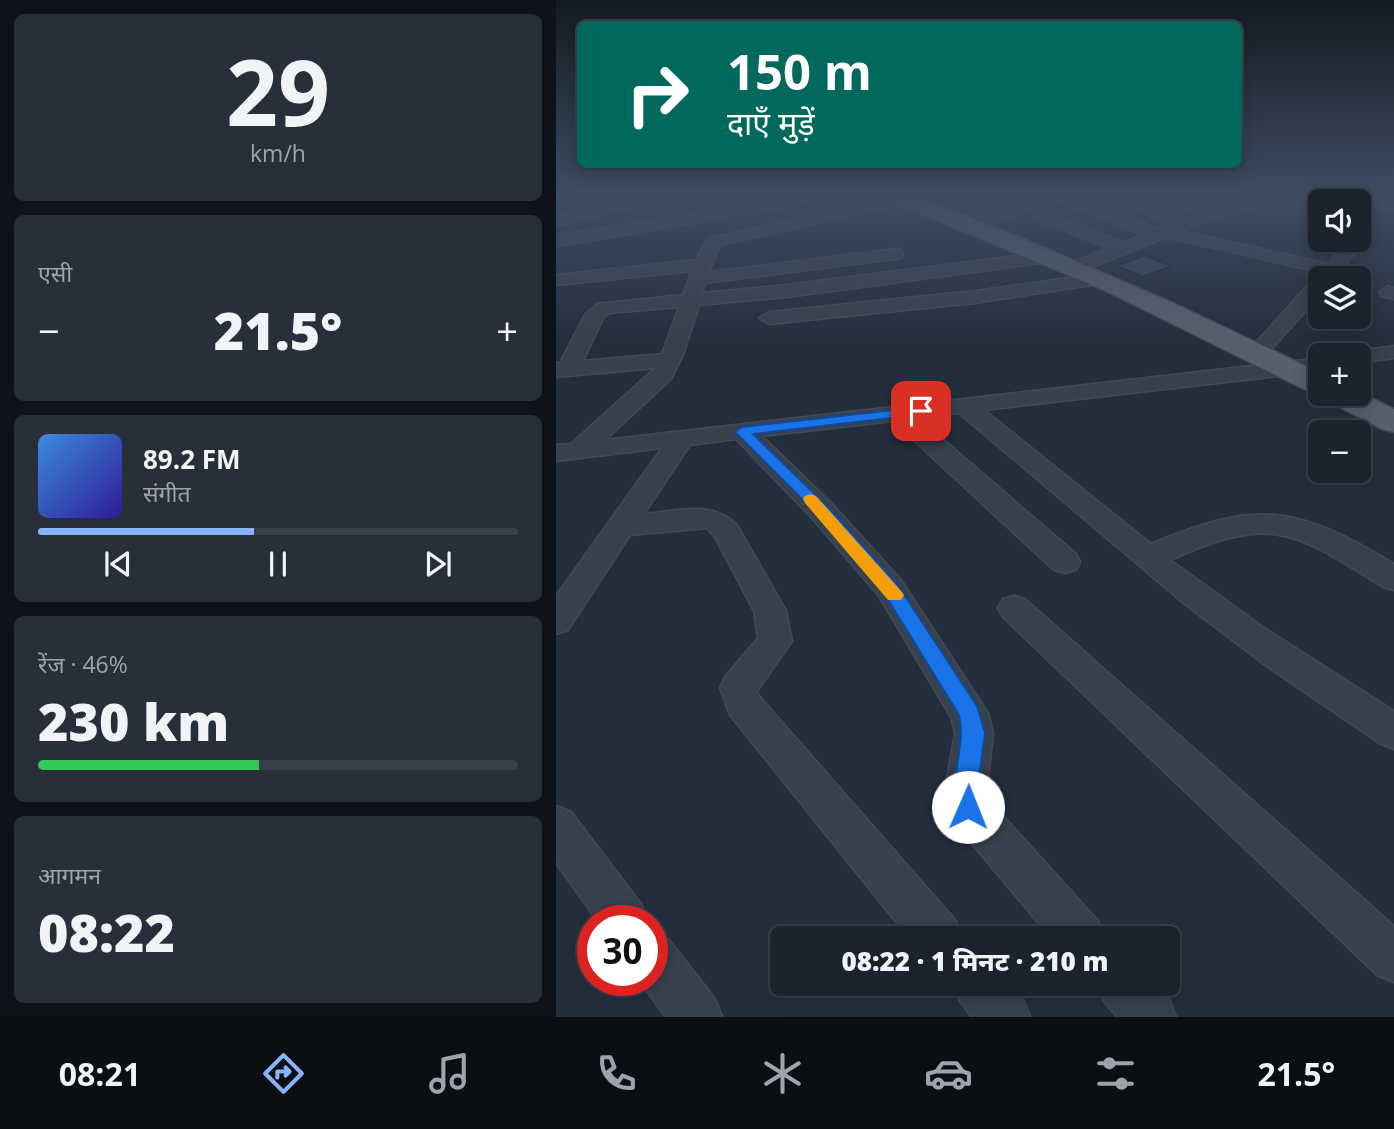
<!DOCTYPE html>
<html lang="hi">
<meta charset="utf-8">
<style>
body{margin:0;font-family:"Open Sans","Noto Sans Devanagari",sans-serif;background:#282f3a;color:#f1f3f6;height:100vh;display:flex;flex-direction:column;font-size:26px;white-space:nowrap}
*{box-sizing:border-box;margin:0}
p{font-size:23px;color:#a0a4aa}
.icon{flex:none;width:38px;height:38px;fill:none;stroke:currentColor;stroke-width:2;stroke-linecap:round;stroke-linejoin:round}
.map{position:relative;flex:1;overflow:hidden}
.side{display:flex;flex-direction:column;gap:14px;padding:14px;background:#0f1319;width:556px}
.side>*{flex:none}
.guide{position:absolute;left:21px;top:21px;width:665px;height:147px;border-radius:10px;box-shadow:0 4px 18px #0003,0 0 0 2px #39404a;background:#00695c;color:#fff;overflow:hidden}
.tools{position:absolute;left:752px;top:189px;display:grid;gap:14px}
.tools a{display:grid;place-items:center;width:63px;height:63px;border-radius:10px;background:#1b232e;box-shadow:0 4px 18px #0003,0 0 0 2px #39404a;font-size:35px}
.speed{position:absolute;left:21px;top:905px;display:flex;gap:14px;font-size:35px;font-weight:700;text-align:center}
.speed>*{display:grid;place-content:center;width:91px;height:91px;border-radius:50%;background:#1b232e;box-shadow:0 4px 18px #0003,0 0 0 2px #39404a;line-height:1}
.speed .limit{border:10px solid #d22;background:#fff;color:#111}
.pin{position:absolute;display:grid;place-items:center;width:60px;height:60px;color:#fff;margin:-30px;border-radius:14px;box-shadow:0 4px 10px #0006}
.me{position:absolute;width:77px;margin:-38px;rotate:1deg;stroke-linejoin:round;filter:drop-shadow(0 0 5px #0008)}
.turn{display:flex;align-items:center;gap:24px;height:147px;padding:0 35px;font-size:32px}
.turn .icon{width:91px;height:91px;stroke-width:2.5}
.turn b{display:block;font-size:49px;line-height:60px}
.big{font-size:52px;font-weight:800;line-height:1.1}
.side .card{flex:1;display:flex;flex-direction:column;justify-content:center;gap:10px;min-width:0;padding:0 24px;border-radius:10px;background:#282f3a}
.side .dial{align-items:center;gap:0}
.dial b{font-size:91px;line-height:1}
.song{display:flex;align-items:center;gap:21px}
.cover{width:84px;height:84px;border-radius:10px;background:linear-gradient(135deg,hsl(210 70% 55%),hsl(250 70% 35%))}
.played{height:7px;border-radius:4px;background:linear-gradient(90deg,#8ab4f8 45%,#39404a 45%)}
.keys{display:flex;justify-content:space-around;direction:ltr}
.heat{display:flex;justify-content:space-between;align-items:center;font-size:38px;direction:ltr}
.charge{height:10px;border-radius:5px;background:linear-gradient(90deg,#34c759 46%,#39404a 0)}
.trip{position:absolute;left:214px;top:926px;width:410px;height:70px;border-radius:10px;background:#1b232e;box-shadow:0 4px 18px #0003,0 0 0 2px #39404a;font-weight:800;line-height:70px;text-align:center}
.tabs{display:flex;height:112px;justify-content:space-around;align-items:center;background:#0b0e12;color:#a0a4aa}
.tabs .icon{width:49px;height:49px}
.tabs .on{color:#8ab4f8}
.tabs b{font-size:32px;color:#f1f3f6}
main{display:flex;flex:1;min-height:0}
.map>svg:first-child{display:block}
.building{fill:#364354;stroke:#1f2835;stroke-width:2}
.lines{fill:none;stroke-linecap:round;stroke-linejoin:round}
.street-casing{stroke:#414a57;stroke-width:3}
.primary-casing{stroke:#414a57;stroke-width:3}
.street{fill:#38414e;fill-rule:evenodd}
.primary{fill:#56606e;fill-rule:evenodd}
.route{fill:#1a73e8;stroke:#114b97;stroke-width:2}
.slow{fill:#f59e0b}
</style>
<main>
<section class="side">
<div class="card dial"><b>29</b><p>km/h</p></div>
<div class="card"><p>एसी</p>
<div class="heat"><a>−</a><b class="big">21.5°</b><a>+</a></div>
</div>
<div class="card">
<div class="song"><i class="cover"></i><div><b>89.2 FM</b><p>संगीत</p></div></div>
<div class="played"></div>
<div class="keys"><svg class="icon" aria-label="previous" viewBox="0 0 24 24"><path d="M18 5L8 12l10 7zM5 5v14"/></svg><svg class="icon" aria-label="pause" viewBox="0 0 24 24"><path d="M8 5v14M16 5v14"/></svg><svg class="icon" aria-label="next" viewBox="0 0 24 24"><path d="M6 5l10 7-10 7zM19 5v14"/></svg></div>
</div>
<div class="card"><p>रेंज · 46%</p><b class="big">230 km</b><div class="charge"></div></div>
<div class="card"><p>आगमन</p><b class="big">08:22</b></div>
</section>
<div class="map">
<svg width="838" height="1017" viewBox="0 0 838 1017">
<rect width="100%" height="100%" fill="#242f3e"/>
<!-- building -->
<path class="building" d="M 589,255 L 616,266 L 586,277 L 560,266 Z"/>
<g class="lines">
<defs>
<path id="street" d="M 0,196 L 9,196 L 0,201 Z
M 83,196 L 109,196 L 107,199 L 0,226 L 0,216 Z
M 236,196 L 262,196 L 260,199 L 209,211 L 202,207 L 204,204 Z
M 340,196 L 352,196 L 354,199 L 347,203 L 164,245 L 153,272 L 339,249 L 345,250 L 347,254 L 345,258 L 149,283 L 146,293 L 231,285 L 492,252 L 500,257 L 492,262 L 231,297 L 143,305 L 127,355 L 115,379 L 49,440 L 765,358 L 765,371 L 428,410 L 595,544 C 701,499 740,505 838,564 L 838,590 L 827,587 C 737,531 717,514 614,560 L 708,628 L 838,711 L 838,749 L 825,744 L 712,667 L 630,605 L 403,413 L 362,418 L 520,554 L 524,562 L 520,570 L 509,573 L 498,570 L 337,421 L 206,436 L 276,504 L 345,580 L 432,713 L 437,733 L 430,797 L 542,921 L 549,938 L 495,938 L 397,821 L 389,792 L 399,733 L 395,717 L 323,596 L 256,518 L 180,439 L 134,445 L 88,514 C 120,511 157,500 181,525 L 230,611 L 236,641 L 201,691 L 203,696 L 400,921 L 407,938 L 353,938 L 174,715 L 164,688 L 169,677 L 202,638 L 198,611 L 159,537 L 151,528 L 74,535 L 12,630 L 0,634 L 0,596 L 106,448 L 0,461 L 0,445 L 15,444 L 99,368 L 0,377 L 0,363 L 4,363 L 29,315 L 41,304 L 127,295 L 136,271 L 0,285 L 0,275 L 140,260 L 151,239 ZM 123,307 L 106,354 L 27,361 L 47,318 L 53,313 Z
M 490,196 L 519,196 L 602,229 L 613,225 L 559,196 L 578,196 L 627,220 L 639,215 L 606,196 L 625,196 L 654,210 L 694,201 L 699,202 L 701,205 L 699,208 L 657,218 L 625,231 L 772,264 L 793,240 L 803,240 L 803,235 L 810,240 L 778,278 L 765,278 L 765,294 L 709,356 L 695,356 L 691,352 L 695,348 L 764,272 L 610,237 L 524,272 L 512,272 L 509,268 L 512,264 L 553,248 L 480,219 L 477,216 L 480,213 L 490,213 L 568,243 L 588,235 L 505,201 L 420,228 L 415,230 L 407,225 L 410,222 Z
M 753,196 L 806,196 L 838,202 L 838,210 L 803,204 L 803,201 L 765,202 Z
M 160,210 L 168,215 L 165,218 L 0,246 L 0,236 Z
M 542,274 L 548,275 L 551,279 L 548,283 L 419,303 L 213,324 L 203,318 L 213,312 L 419,291 Z
M 832,286 L 838,288 L 838,299 L 825,296 L 823,292 Z
M 838,346 L 838,358 L 803,363 L 803,355 L 794,355 L 803,351 Z
M 458,596 L 469,599 L 838,926 L 838,982 L 821,975 L 447,617 L 442,608 L 447,599 Z
M 0,806 L 15,812 L 85,904 L 92,920 L 41,920 L 0,863 Z
M 96,933 L 113,940 L 159,999 L 166,1017 L 110,1017 L 83,980 L 96,980 Z
M 396,984 L 453,984 L 467,999 L 474,1017 L 416,1017 L 404,1001 Z
M 540,984 L 598,984 L 613,999 L 620,1017 L 561,1017 L 548,1001 Z"/>
<path id="primary" d="M 329,196 L 358,196 L 456,234 L 617,303 L 765,373 L 765,394 L 803,392 L 838,409 L 838,432 L 826,429 L 771,401 L 766,394 L 765,394 L 754,392 L 546,289 L 332,200 Z"/>
</defs>
<!-- street casing -->
<use href="#street" class="street-casing"/>
<!-- primary casing -->
<use href="#primary" class="primary-casing"/>
<!-- street -->
<use href="#street" class="street"/>
<!-- primary -->
<use href="#primary" class="primary"/>
</g>
<!-- sky -->
<linearGradient id="sky" x2="0" y2="1"><stop stop-color="#141a22"/><stop offset="0.58" stop-color="#3f4d63"/><stop offset="1" stop-color="#3f4d63" stop-opacity="0"/></linearGradient>
<rect width="838" height="339" fill="url(#sky)"/>
<!-- route -->
<path class="route" d="M 365,407 L 369,408 L 369,414 L 197,434 L 272,507 L 341,584 L 421,706 L 429,733 L 421,792 L 424,807 L 421,815 L 412,818 L 404,815 C 390,782 411,749 403,715 L 328,593 L 261,514 L 179,432 L 186,427 Z"/>
<!-- slow -->
<path class="slow" d="M 255,494 L 260,496 L 345,591 L 348,595 L 345,600 L 332,600 L 249,503 L 247,499 L 249,496 Z"/>
</svg>
<div class="tools">
<a><svg class="icon" aria-label="sound" viewBox="0 0 24 24"><path d="M4 9h4l5-4v14l-5-4H4zM17 9q2 3 0 6"/></svg></a>
<a><svg class="icon" aria-label="layers" viewBox="0 0 24 24"><path d="M12 4l9 5-9 5-9-5zM3 14l9 5 9-5"/></svg></a>
<a>+</a>
<a>−</a>
</div>
<div class="speed"><div class="limit">30</div></div>
<div class="pin" style="left:365px;top:411px;background:#d93025"><svg class="icon" aria-label="arrive" viewBox="0 0 24 24"><path d="M6 21V4h12l-3 4 3 4H6"/></svg></div>
<svg class="me" style="left:412px;top:807px" viewBox="-20 -20 40 40"><circle r="19" fill="#fff"/><path d="M0-13L10 11 0 6-10 11z" fill="#1a73e8"/></svg>
<div class="trip">08:22 · 1 मिनट · 210 m</div>
<div class="guide">
<div class="turn"><svg class="icon" aria-label="right" viewBox="0 0 24 24"><path d="M7 20v-9h11M14 6l5 5-5 5"/></svg><div><b>150 m</b>दाएँ मुड़ें</div></div>
</div>
</div>
</main>
<nav class="tabs">
<b>08:21</b>
<svg class="icon on" aria-label="directions" viewBox="0 0 24 24"><path d="M12 3l9 9-9 9-9-9zM9 14v-3h6M13 9l2 2-2 2"/></svg>
<svg class="icon" aria-label="music" viewBox="0 0 24 24"><path d="M9 18V5l10-2v13"/><circle cx="6" cy="18" r="3"/><circle cx="16" cy="16" r="3"/></svg>
<svg class="icon" aria-label="phone" viewBox="0 0 24 24"><path d="M5 4h4l2 5-3 2q2 4 5 5l2-3 5 2v4C11 20 4 13 5 4z"/></svg>
<svg class="icon" aria-label="climate" viewBox="0 0 24 24"><path d="M12 3v18M4 7l16 10M4 17L20 7"/></svg>
<svg class="icon" aria-label="car" viewBox="0 0 24 24"><path d="M5 17H2v-5l4-1 3-4h7l3 4 3 1v5h-3M9 17h6M6 11h13"/><circle cx="7" cy="17" r="2"/><circle cx="17" cy="17" r="2"/></svg>
<svg class="icon" aria-label="filters" viewBox="0 0 24 24"><path d="M4 7h16M4 17h16"/><circle cx="9" cy="7" r="2"/><circle cx="15" cy="17" r="2"/></svg>
<b>21.5°</b>
</nav>
